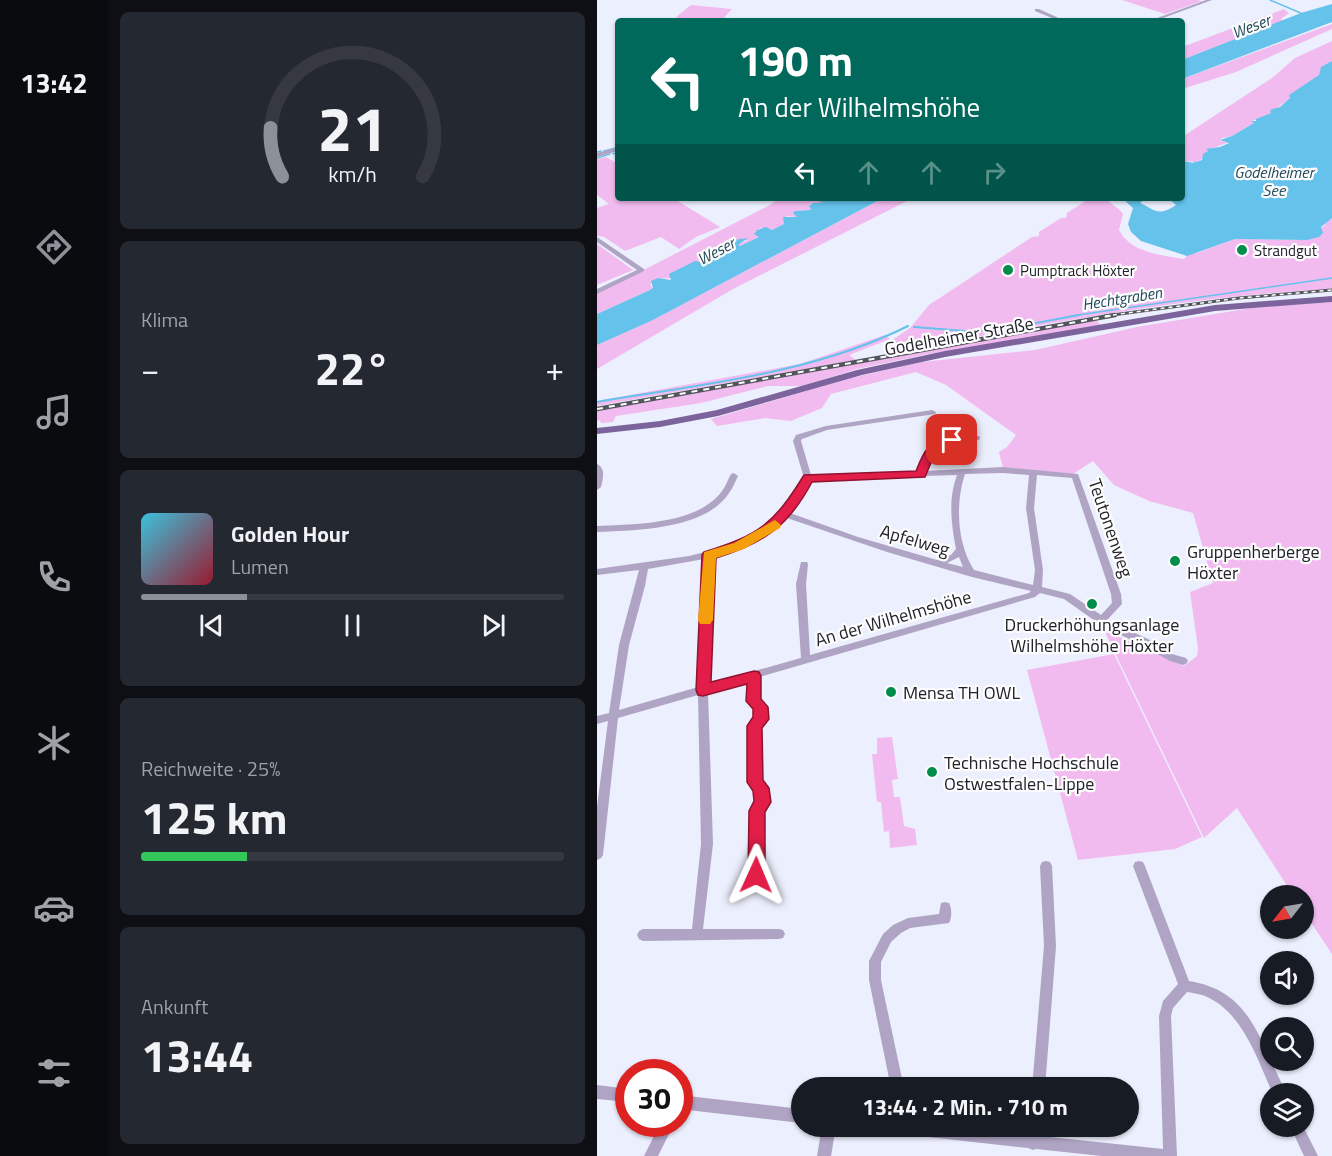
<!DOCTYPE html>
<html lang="de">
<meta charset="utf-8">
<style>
body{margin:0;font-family:"Titillium Web",sans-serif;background:#242831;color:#f1f3f6;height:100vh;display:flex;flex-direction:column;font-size:22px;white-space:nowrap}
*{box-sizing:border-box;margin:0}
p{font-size:20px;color:#9ea1a6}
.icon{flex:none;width:33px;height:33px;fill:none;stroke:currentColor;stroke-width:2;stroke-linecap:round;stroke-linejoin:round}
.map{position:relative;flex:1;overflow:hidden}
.side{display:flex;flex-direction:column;gap:12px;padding:12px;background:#0d0f14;width:489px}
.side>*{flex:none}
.top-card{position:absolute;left:18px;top:18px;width:570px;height:183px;border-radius:6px;box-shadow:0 2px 4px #0004;background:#00695c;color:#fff;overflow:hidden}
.needle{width:39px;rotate:239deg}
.fabs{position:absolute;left:663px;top:885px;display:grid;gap:12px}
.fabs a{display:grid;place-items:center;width:54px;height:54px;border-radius:50%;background:#171b24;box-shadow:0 2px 4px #0004;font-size:30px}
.speed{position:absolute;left:18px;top:1059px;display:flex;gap:12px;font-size:30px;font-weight:700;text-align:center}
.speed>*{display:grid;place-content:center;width:78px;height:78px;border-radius:50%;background:#171b24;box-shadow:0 2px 4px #0004;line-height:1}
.speed .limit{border:9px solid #d22;background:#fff;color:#111}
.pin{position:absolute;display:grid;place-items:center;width:51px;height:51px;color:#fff;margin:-26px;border-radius:12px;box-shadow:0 3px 9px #0006}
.me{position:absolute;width:66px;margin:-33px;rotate:1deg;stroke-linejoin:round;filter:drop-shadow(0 0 4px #0008)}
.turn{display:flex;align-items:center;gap:21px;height:126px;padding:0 24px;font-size:27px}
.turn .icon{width:78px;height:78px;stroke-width:2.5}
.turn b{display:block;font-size:42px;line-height:51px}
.lanes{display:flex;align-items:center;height:57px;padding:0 24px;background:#0003;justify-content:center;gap:30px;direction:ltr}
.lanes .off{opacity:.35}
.big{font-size:45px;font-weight:700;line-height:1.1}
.side .card{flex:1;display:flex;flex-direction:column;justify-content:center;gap:9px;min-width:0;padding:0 21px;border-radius:9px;background:#242831}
.side .dial{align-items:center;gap:0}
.dial svg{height:156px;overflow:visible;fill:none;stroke:#363941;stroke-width:7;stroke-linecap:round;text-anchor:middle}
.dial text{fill:#f1f3f6;stroke:none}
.song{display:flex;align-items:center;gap:18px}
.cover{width:72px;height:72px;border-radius:9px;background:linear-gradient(135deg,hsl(190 70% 55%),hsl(350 70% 35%))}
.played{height:6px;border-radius:3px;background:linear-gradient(90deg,#8c9099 25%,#363941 25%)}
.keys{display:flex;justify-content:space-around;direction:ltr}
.heat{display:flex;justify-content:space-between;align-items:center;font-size:33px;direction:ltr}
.charge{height:9px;border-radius:4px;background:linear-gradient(90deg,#34c759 25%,#363941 0)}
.trip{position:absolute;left:194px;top:1077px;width:348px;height:60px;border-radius:30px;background:#171b24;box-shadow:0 2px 4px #0004;font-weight:700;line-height:60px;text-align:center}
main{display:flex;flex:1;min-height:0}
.tab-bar{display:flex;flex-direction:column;width:108px;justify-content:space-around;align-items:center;background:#090b0e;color:#9ea1a6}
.tab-bar .icon{width:42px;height:42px}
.tab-bar .active{color:#8c9099}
.tab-bar b{font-size:27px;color:#f1f3f6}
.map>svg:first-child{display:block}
.green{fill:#f2bbef}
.water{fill:#64c2eb}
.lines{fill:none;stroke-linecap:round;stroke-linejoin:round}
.stream-far1{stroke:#64c2eb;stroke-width:1.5}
.stream{stroke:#64c2eb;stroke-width:2}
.minor{fill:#b0a4c4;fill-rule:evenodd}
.major{fill:#7c639c;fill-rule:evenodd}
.rail-far1-casing{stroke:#53555d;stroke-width:3}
.rail-casing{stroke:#53555d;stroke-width:4.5}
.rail-far1{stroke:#fdfdfd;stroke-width:1.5;stroke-dasharray:4;stroke-linecap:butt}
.rail{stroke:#fdfdfd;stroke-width:2;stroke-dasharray:6;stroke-linecap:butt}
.route{fill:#e11d48;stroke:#92132f;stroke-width:1.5}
.slow{fill:#f59e0b}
.poi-dot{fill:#008d4b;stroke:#fdfdfd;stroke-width:2}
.labels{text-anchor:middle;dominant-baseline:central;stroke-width:4.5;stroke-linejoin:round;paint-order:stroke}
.far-poi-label{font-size:15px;fill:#212229;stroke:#fdfdfd;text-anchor:start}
.far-water-label{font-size:16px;font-style:italic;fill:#1f4859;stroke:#fdfdfd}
.street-label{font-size:18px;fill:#212229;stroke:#fdfdfd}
.poi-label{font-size:18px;fill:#212229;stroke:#fdfdfd;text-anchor:start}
</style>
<main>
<nav class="tab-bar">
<b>13:42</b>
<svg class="icon active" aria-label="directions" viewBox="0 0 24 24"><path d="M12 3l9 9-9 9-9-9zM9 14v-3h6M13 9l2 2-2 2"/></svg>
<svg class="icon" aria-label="music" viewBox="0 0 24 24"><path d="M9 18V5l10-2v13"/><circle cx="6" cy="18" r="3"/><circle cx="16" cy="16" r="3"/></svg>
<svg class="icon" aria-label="phone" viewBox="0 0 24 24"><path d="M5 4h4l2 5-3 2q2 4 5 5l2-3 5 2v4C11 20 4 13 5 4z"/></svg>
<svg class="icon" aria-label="climate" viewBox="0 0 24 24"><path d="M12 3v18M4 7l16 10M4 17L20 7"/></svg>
<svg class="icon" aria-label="car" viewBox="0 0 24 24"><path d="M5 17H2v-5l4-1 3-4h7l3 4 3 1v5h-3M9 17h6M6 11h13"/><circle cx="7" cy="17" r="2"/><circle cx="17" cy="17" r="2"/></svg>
<svg class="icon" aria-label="filters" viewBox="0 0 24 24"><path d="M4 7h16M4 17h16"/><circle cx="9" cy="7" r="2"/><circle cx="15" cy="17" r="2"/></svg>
</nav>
<section class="side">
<div class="card dial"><svg viewBox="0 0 100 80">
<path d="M14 69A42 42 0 1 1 86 69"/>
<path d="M14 69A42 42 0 0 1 8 44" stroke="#8c9099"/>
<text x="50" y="56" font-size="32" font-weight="700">21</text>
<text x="50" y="72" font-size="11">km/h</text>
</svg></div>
<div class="card"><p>Klima</p>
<div class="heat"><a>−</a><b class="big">22°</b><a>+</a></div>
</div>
<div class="card">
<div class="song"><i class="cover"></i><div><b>Golden Hour</b><p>Lumen</p></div></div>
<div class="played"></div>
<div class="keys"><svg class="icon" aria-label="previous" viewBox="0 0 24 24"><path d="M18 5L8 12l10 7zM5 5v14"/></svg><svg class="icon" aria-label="pause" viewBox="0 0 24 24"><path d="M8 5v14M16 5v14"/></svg><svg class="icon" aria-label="next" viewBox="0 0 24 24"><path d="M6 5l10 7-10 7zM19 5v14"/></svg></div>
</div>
<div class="card"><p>Reichweite · 25%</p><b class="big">125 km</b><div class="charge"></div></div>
<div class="card"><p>Ankunft</p><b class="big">13:44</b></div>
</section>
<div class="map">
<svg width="735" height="1156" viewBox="0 0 735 1156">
<rect width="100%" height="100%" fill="#eceffd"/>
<!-- green -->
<path class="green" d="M 525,0 L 600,0 L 605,1 L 568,14 Z
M 94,5 L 135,9 L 124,21 L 89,21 L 79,17 Z
M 687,9 L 692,13 L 684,19 L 687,21 L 585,60 L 585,47 Z
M 735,24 L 735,29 L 639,72 L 585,89 L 585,79 Z
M 735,41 L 735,61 L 725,67 L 722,75 L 693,95 L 693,98 L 674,113 L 655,121 L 657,123 L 635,136 L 625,138 L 623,141 L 632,142 L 611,150 L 602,162 L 585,161 L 585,137 L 675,78 L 698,58 Z
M 9,157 L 21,164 L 21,198 L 76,198 L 123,227 L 99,237 L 82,249 L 64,237 L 28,251 L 7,237 L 0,236 L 0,208 L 12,204 L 0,195 L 0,159 Z
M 182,198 L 224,198 L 227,203 L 213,204 L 215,210 L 198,211 L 200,217 L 190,216 L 187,224 L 175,230 L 163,228 L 158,232 L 162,237 L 143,246 L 140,245 L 151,240 L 137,240 L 126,255 L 114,253 C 105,268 80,281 61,278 L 53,284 L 56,289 L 53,290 L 0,314 L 0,294 L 173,205 Z
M 286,198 L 316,198 L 136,289 L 0,369 L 0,345 L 56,320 Z
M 493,198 L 499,198 L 501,201 L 501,198 L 510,198 C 514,206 522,207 526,214 L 522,230 C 534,253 564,255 587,259 L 593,253 L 600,253 L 638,239 L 710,240 L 728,225 L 729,220 L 735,218 L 735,289 C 587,296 442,325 297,353 L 292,342 L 313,328 L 332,305 L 435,237 L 442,236 L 442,232 L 464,218 L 469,218 L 470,213 Z
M 0,244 L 36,270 L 0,285 Z
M 735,302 L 735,954 L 707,912 L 706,896 L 696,895 L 640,808 L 607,838 L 507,630 L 587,666 L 600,656 L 601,648 L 593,592 L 616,583 L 596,513 L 552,501 L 517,485 L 496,461 L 476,474 L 406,468 L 402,452 L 410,447 L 419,435 L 349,385 L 319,372 L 234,394 L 225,408 L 194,421 L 168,418 L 120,426 L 114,419 L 250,379 L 325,362 L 438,350 L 540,327 L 654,308 Z
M 499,320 L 504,325 L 327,355 L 260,369 L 206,386 L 171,386 L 104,403 L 19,416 L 16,422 L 4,423 L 3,420 L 0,421 L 0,411 Z
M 288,335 L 293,339 L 252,355 L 259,360 L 0,406 L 0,401 L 203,364 Z
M 517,654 L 605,837 L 578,849 L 481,860 L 430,670 Z
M 295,737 L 301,779 L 295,780 L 297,797 L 303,797 L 307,826 L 318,829 L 320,845 L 293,848 L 292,831 L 287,832 L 284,802 L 280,802 L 275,754 L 280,754 L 280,738 Z"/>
<!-- water -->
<path class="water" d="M 735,4 L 735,22 L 585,79 L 585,60 L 704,13 Z
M 735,61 L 735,218 L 724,227 L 726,233 L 722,237 L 710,240 L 638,239 L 590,256 L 544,241 L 534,232 L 531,224 L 536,208 L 525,198 L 549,198 L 543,203 C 558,210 561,217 579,205 L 571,198 L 585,198 L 585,161 L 598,163 L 596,161 L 600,162 L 605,160 L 606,154 L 611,151 L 609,149 L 623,147 L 632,143 L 623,140 L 635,136 L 657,123 L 654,121 L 659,121 L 659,119 L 674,113 L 673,110 L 683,107 L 693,98 L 692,95 L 722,75 L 724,67 Z
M 223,198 L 286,198 L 56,320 L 0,345 L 0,314 L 53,290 L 56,288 L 54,281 L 61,278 L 74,280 L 72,274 L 98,261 L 108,263 L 103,260 L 108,253 L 126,255 L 119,248 L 130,241 L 151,238 L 141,245 L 143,246 L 162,237 L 157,234 L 160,230 L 169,227 L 175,230 L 187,224 L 186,217 L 200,217 L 196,213 L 198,211 L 214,210 L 212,206 L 216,203 L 227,203 L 222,202 Z"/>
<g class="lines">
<!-- stream-far1 -->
<path class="stream-far1" d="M 673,0 L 706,14
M 7,151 L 19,148
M 0,152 L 4,151
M 16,154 L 21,152
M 0,158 L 13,154
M 474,316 L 735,278"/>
<!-- stream -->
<path class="stream" d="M 317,327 L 368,331 L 401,330 L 482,315
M 0,402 C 105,384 215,374 311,326"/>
<!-- minor -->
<path class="minor" d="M 609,0 L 615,0 L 558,21 L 552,21 Z
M 438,9 L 442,9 L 468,21 L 462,21 L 438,11 Z
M 21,147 L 21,151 L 0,157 L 0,153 Z
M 0,237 L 47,269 L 47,271 L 0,294 L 0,289 L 40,270 L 0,242 Z
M 335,410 L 339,412 L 338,414 L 230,430 L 205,439 L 204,441 L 214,475 L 320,471 C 331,440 349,436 379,436 L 382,436 L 383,438 L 382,440 C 355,444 339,440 329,471 L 406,467 L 481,474 L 524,594 L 525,604 L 510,620 L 551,639 L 575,654 L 589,658 L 591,661 L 589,664 L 586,665 L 573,661 L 539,642 L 512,630 L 501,623 L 467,599 L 443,593 L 438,597 L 162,677 L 162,700 L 168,707 L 169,719 L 162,727 L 163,781 L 168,789 L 170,796 L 169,804 L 165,812 L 165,875 L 163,879 L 159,880 L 155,879 L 153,875 L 155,811 L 159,804 L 160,796 L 158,791 L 153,782 L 152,726 L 159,718 L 158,708 L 152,701 L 152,680 L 111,692 L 116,844 L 106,929 L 182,929 L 186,930 L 188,934 L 186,938 L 182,939 L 46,941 L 42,939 L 40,935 L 42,931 L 46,929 L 95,929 L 104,844 L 101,695 L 21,718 L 6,855 L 4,858 L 0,860 L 0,807 L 11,721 L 0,724 L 0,716 L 12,713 L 22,645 L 42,570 L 0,575 L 0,569 L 92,556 L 135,545 L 155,535 L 179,519 L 193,502 L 207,478 L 196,441 L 199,435 L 229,426 ZM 406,473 L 432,475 L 429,508 L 438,570 L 436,585 L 377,570 C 360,544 358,503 368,474 ZM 360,475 C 351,499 354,523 359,549 L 354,555 L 340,560 L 261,537 L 193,513 L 214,481 L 320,476 L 323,478 L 327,476 ZM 440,475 L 475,478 L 514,594 L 515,603 L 504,615 L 473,594 L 445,587 L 446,570 L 437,508 ZM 190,518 L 290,552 L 375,577 L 434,591 L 432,593 L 213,655 L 209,584 L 211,564 L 210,562 L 204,562 L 199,584 L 204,658 L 111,684 L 116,557 C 143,549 170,539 190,518 ZM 362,557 L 366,567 L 350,563 ZM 107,559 L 101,687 L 22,710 L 32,645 L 48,586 L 51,569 Z
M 0,464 C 9,468 6,479 4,487 L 0,490 Z
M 137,473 L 141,476 C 138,482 136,488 132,493 C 108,530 39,530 0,532 L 0,526 C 38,524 100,525 125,491 C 129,486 131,479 134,474 Z
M 449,861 L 453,862 L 455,866 L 459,946 L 448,1088 L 435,1088 L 447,946 L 443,866 L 445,862 Z
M 542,861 L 546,862 L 548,866 L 592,981 C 641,989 655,1019 674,1060 C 678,1071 685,1082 689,1094 L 676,1094 C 660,1059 646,1012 608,996 C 603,994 596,993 590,992 L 576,1008 L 574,1016 L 580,1156 L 505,1156 L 439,1149 L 436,1150 L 431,1148 L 295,1133 L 290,1131 L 289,1126 L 360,1126 L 430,1134 L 431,1126 L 445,1126 L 444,1136 L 566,1149 L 562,1016 L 566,1001 L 581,984 L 536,866 L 538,862 Z
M 348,902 L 352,903 C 355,909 355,917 352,923 L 313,928 L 304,933 L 294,942 L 284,962 L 284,980 L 307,1088 L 294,1088 L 272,980 L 272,961 L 286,934 L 296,925 L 311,918 L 342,914 L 344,903 Z
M 0,1085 L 32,1089 L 32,1102 L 0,1099 Z
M 82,1095 L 204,1109 L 204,1123 L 82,1109 Z
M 63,1124 L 77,1124 L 61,1156 L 47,1156 Z
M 225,1126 L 239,1126 L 234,1156 L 220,1156 Z
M 693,1126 L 706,1126 L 721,1156 L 707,1156 Z"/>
<!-- major -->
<path class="major" d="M 735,296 L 735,302 L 618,311 L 348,357 L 265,375 L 121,416 L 63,427 L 0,434 L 0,428 L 63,421 L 120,410 L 260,370 L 348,351 L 618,305 Z"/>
<defs>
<path id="rail-far1" d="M 508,316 L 642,298 L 735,290"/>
<path id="rail" d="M 0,409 L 518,315"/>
</defs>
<!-- rail-far1 casing -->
<use href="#rail-far1" class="rail-far1-casing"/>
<!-- rail casing -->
<use href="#rail" class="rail-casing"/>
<!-- rail-far1 -->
<use href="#rail-far1" class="rail-far1"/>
<!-- rail -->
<use href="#rail" class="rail"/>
</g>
<!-- route -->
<path class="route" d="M 355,436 L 361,440 L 344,448 L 338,453 L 328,477 L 215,482 C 191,527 167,543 119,558 L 114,682 L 157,671 L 162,672 L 164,676 L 164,699 L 171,707 L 172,719 L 165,728 L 166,780 L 172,788 L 174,802 L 168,812 L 168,875 L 166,881 L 159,883 L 153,881 L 151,875 L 152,811 L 157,801 L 156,791 L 150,782 L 150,726 L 156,717 L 156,709 L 149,701 L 150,684 L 106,696 L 101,695 L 99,690 L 105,555 L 107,552 C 162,535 177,524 207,475 L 319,471 C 328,448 331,443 355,436 Z"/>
<!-- slow -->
<path class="slow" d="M 178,520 L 184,525 L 183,528 L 147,549 L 119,558 L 116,620 L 113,624 L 103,624 L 101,620 L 107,552 L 137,543 Z"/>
<!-- markers -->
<g class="poi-dot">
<circle cx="645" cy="250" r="6"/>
<circle cx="411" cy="270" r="6"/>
<circle cx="578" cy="561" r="6"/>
<circle cx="495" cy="604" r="6"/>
<circle cx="294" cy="692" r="6"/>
<circle cx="335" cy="772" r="6"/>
</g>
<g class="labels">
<!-- far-poi labels -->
<g class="far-poi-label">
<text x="657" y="250">Strandgut</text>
<text x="423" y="270">Pumptrack Höxter</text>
</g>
<!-- far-water labels -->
<g class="far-water-label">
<text transform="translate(654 26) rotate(-21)">Weser</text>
<text x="677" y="172">Godelheimer<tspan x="677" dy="18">See</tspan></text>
<text transform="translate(119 251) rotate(-28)">Weser</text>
<text transform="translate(525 298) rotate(-9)">Hechtgraben</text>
</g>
<!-- street labels -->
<g class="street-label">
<text transform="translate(362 336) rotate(-10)">Godelheimer Straße</text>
<text transform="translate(514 528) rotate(71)">Teutonenweg</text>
<text transform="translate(318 540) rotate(16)">Apfelweg</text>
<text transform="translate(296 618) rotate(-16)">An der Wilhelmshöhe</text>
</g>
<!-- poi labels -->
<g class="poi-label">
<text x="590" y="551">Gruppenherberge<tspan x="590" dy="21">Höxter</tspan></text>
<text x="495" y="624" text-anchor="middle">Druckerhöhungsanlage<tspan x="495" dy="21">Wilhelmshöhe Höxter</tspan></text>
<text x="306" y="692">Mensa TH OWL</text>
<text x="347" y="762">Technische Hochschule<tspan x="347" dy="21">Ostwestfalen-Lippe</tspan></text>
</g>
</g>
</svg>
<div class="fabs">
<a><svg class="needle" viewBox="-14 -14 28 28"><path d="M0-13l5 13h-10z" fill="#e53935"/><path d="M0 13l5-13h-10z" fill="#9ea1a6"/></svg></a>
<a><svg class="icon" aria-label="sound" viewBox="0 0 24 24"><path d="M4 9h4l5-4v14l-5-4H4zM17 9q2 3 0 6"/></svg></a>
<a><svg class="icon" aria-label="search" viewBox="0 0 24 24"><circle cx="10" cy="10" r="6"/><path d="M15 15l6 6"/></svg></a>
<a><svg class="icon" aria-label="layers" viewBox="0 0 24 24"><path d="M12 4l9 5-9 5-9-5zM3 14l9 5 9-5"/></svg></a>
</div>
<div class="speed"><div class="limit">30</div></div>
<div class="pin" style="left:355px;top:440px;background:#d93025"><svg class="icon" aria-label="arrive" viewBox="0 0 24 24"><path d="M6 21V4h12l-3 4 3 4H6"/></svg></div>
<svg class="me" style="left:159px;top:875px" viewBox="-20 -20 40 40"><path d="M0-17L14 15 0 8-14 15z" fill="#e11d48" stroke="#fff" stroke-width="4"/></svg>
<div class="trip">13:44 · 2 Min. · 710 m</div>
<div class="top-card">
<div class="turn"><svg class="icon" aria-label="left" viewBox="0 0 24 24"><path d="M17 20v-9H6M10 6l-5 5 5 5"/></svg><div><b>190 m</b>An der Wilhelmshöhe</div></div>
<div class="lanes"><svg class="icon" aria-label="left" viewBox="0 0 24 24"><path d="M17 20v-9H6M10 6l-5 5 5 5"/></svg><svg class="icon off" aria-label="ahead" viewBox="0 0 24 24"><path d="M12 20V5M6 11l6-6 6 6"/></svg><svg class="icon off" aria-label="ahead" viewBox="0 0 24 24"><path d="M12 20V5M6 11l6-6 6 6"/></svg><svg class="icon off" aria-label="right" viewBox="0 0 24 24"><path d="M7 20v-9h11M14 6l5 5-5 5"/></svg></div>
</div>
</div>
</main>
